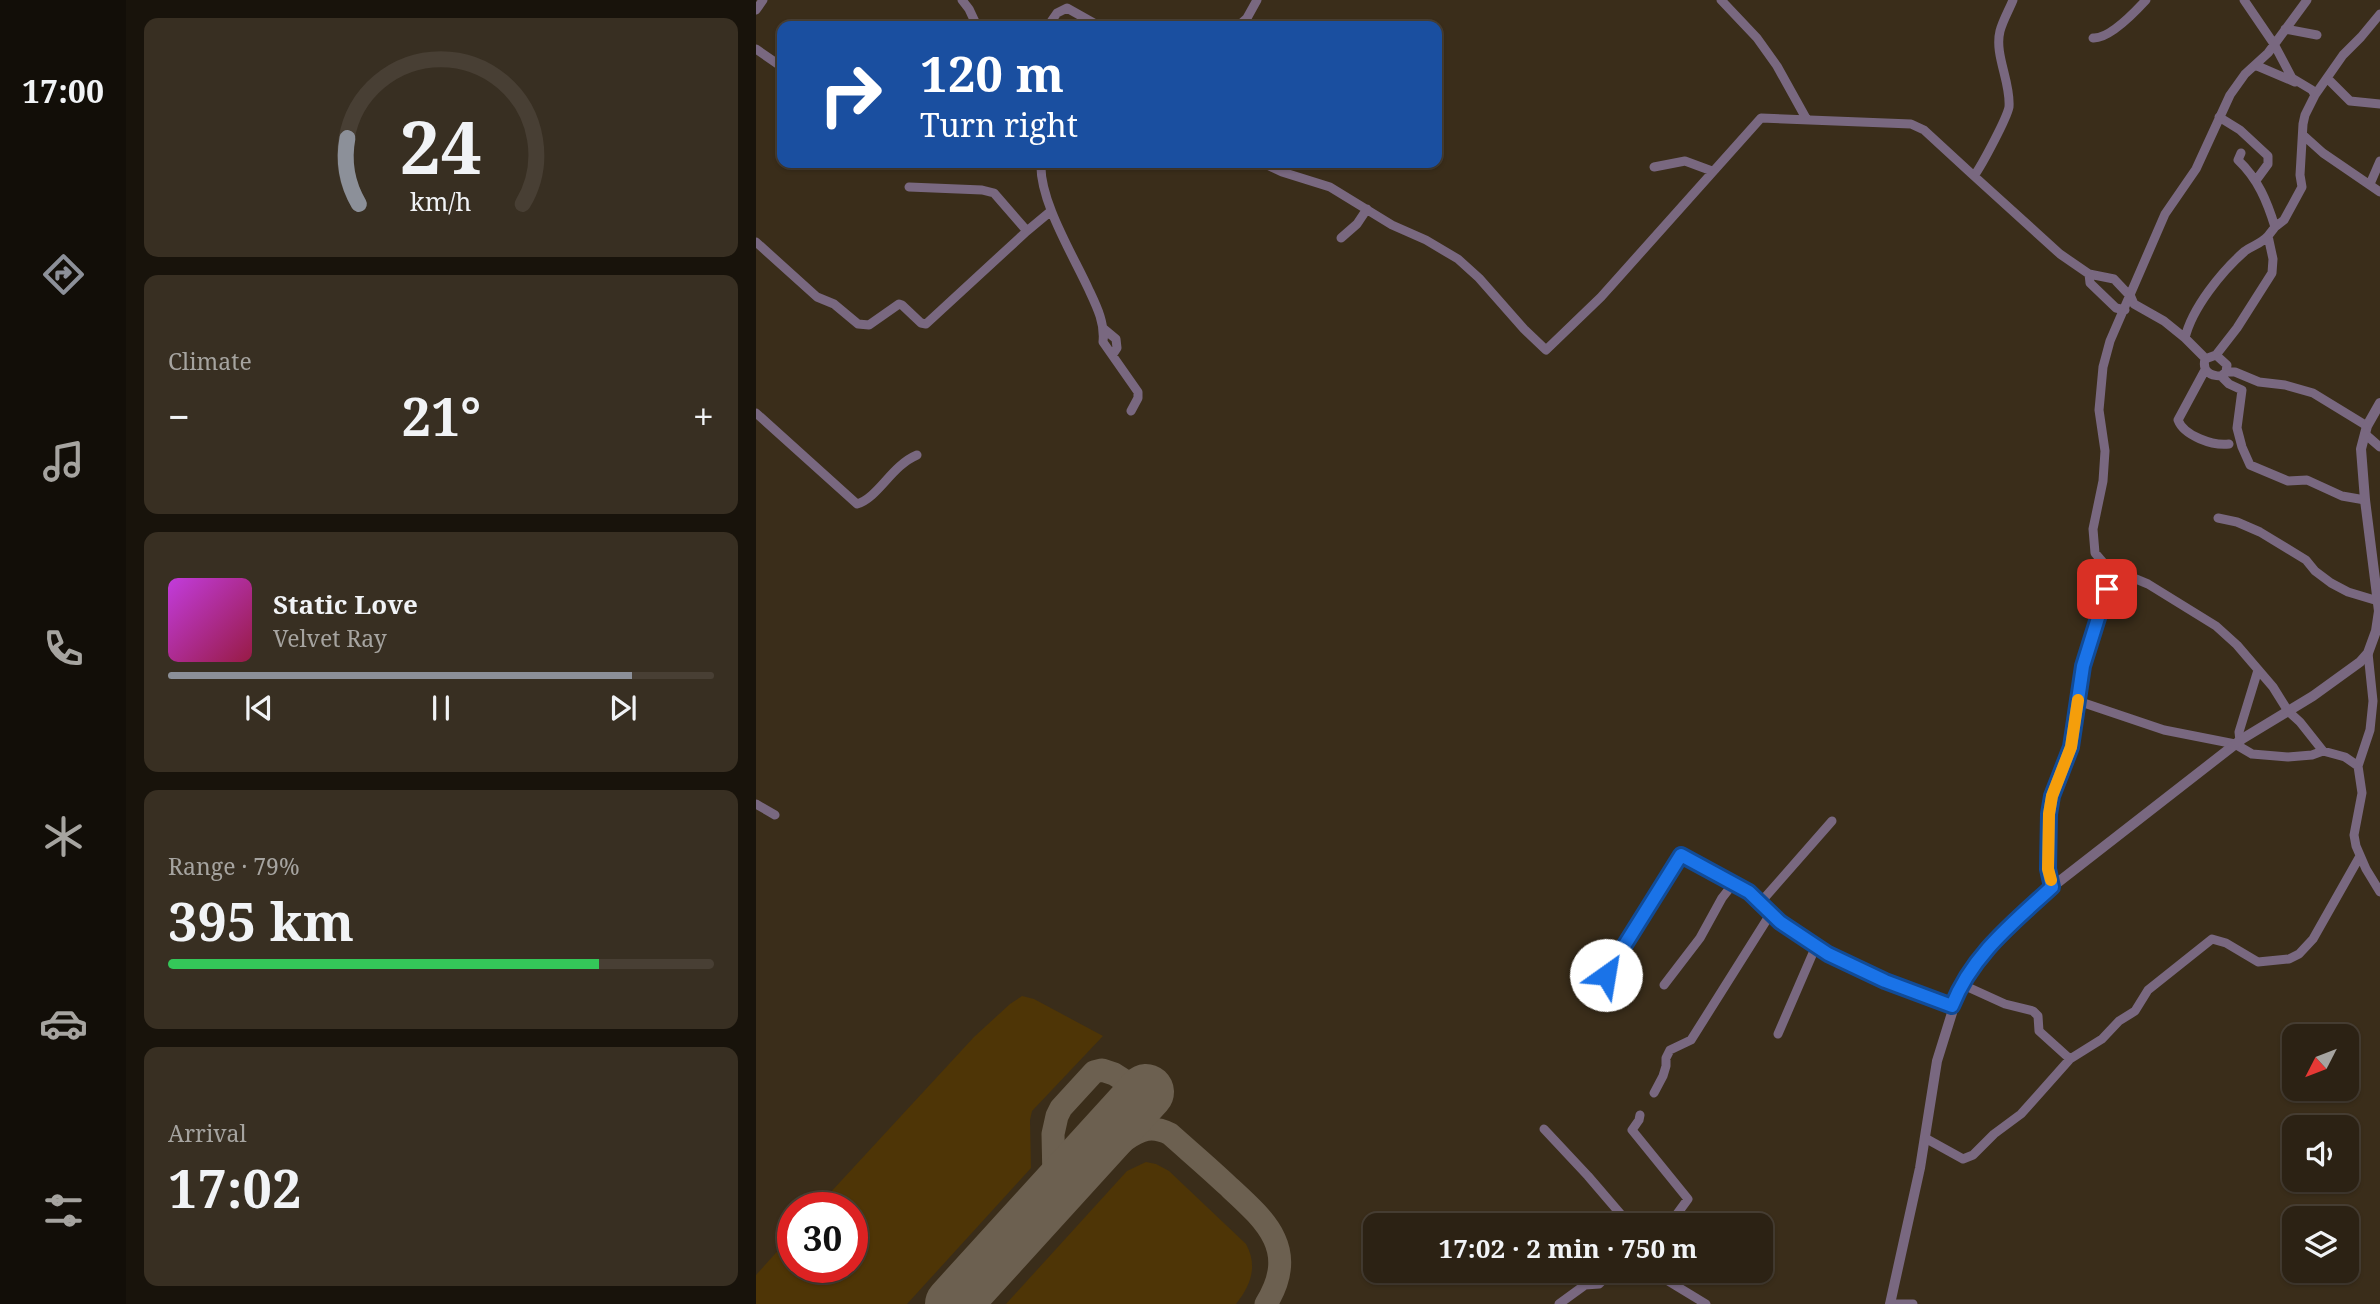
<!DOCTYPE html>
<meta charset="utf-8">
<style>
body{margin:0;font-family:"Noto Serif",serif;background:#382f22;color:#f1f3f6;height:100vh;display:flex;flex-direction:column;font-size:26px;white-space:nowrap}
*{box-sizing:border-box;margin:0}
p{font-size:23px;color:#a6a4a0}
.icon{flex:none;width:38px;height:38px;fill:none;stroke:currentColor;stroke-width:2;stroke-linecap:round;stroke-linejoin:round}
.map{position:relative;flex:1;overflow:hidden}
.sheet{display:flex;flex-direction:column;gap:18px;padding:18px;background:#18130b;width:630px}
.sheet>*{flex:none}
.top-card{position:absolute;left:21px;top:21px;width:665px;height:147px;border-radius:14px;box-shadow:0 2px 5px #0004,0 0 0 2px #483f34;background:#1a4fa0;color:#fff;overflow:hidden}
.needle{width:46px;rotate:228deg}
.tools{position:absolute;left:1526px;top:1024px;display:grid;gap:14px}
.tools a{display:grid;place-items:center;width:77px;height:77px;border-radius:14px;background:#2c2214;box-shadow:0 2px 5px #0004,0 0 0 2px #483f34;font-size:35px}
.speed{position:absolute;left:21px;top:1192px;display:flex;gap:14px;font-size:35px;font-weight:700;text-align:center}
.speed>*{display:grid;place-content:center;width:91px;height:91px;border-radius:50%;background:#2c2214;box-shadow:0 2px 5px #0004,0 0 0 2px #483f34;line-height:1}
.speed .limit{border:10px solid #d22;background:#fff;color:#111}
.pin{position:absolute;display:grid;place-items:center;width:60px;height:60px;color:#fff;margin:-30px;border-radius:14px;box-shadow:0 4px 10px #0006}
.me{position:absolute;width:77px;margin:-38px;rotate:32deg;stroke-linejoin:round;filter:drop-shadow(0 0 5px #0008)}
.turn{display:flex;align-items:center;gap:24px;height:147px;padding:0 28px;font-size:32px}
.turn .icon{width:91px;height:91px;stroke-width:2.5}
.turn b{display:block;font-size:49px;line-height:60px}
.big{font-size:52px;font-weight:700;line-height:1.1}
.sheet .card{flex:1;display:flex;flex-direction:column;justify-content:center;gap:10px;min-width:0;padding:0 24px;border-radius:14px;background:#382f22}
.sheet .dial{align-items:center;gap:0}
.dial svg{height:182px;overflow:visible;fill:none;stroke:#483f34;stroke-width:7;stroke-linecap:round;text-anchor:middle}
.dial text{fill:#f1f3f6;stroke:none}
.song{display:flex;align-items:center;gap:21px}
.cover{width:84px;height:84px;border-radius:10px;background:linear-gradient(135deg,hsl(290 70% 55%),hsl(340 70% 35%))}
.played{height:7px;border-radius:4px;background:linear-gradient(90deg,#8c9099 85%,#483f34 85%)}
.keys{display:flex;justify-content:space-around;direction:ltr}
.heat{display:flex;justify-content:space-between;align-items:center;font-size:38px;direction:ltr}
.charge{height:10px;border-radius:5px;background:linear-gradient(90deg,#34c759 79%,#483f34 0)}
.trip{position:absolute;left:607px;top:1213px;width:410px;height:70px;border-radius:14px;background:#2c2214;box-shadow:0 2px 5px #0004,0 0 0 2px #483f34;font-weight:700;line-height:70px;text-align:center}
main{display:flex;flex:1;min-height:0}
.menu{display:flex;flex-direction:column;width:126px;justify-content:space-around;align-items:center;background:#120e08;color:#a6a4a0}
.menu .icon{width:49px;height:49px}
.menu .selected{color:#8c9099}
.menu b{font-size:32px;color:#f1f3f6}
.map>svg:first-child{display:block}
.green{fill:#4e3506}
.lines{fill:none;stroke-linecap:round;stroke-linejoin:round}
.taxiway{stroke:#6c6050;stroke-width:23}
.runway{stroke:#6c6050;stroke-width:56}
.minor{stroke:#796880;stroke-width:9}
.tertiary{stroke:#796880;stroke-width:10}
.route-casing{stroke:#114b97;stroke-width:18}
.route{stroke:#1a73e8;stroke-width:12}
.slow{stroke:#f59e0b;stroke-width:12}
</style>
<main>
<nav class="menu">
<b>17:00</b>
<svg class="icon selected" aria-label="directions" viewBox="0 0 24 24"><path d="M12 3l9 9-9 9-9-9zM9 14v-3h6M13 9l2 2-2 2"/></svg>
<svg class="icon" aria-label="music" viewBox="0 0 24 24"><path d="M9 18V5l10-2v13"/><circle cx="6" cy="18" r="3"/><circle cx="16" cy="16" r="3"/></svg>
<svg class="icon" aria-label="phone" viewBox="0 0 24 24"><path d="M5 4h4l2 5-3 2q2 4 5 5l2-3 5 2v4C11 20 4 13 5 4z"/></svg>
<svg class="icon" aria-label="climate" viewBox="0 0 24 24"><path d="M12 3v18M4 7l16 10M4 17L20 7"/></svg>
<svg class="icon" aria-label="car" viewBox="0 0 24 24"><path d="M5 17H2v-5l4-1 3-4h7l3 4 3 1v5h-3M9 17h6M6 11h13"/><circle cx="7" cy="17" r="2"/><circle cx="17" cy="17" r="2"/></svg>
<svg class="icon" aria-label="filters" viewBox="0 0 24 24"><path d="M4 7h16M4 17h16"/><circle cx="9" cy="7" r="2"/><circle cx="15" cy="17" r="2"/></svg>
</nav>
<section class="sheet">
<div class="card dial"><svg viewBox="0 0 100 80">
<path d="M14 69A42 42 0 1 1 86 69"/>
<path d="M14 69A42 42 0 0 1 9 40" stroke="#8c9099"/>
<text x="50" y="56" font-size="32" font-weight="700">24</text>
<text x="50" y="72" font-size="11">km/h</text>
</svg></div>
<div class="card"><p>Climate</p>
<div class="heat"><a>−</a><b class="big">21°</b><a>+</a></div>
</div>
<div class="card">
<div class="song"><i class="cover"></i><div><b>Static Love</b><p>Velvet Ray</p></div></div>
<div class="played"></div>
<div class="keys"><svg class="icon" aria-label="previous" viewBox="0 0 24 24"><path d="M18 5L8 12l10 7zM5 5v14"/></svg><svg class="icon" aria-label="pause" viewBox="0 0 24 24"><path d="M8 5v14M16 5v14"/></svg><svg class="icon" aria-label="next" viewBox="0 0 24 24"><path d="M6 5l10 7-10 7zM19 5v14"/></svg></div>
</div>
<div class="card"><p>Range · 79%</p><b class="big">395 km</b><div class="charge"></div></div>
<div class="card"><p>Arrival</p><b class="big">17:02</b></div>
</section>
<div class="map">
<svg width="1624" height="1304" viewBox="0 0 1624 1304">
<rect width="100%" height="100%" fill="#3a2d1a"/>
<!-- green -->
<path class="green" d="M 266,996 L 278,999 L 347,1036 L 276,1111 L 274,1120 L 275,1168 L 151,1304 L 0,1304 L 0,1275 L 37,1234 L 37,1267 L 96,1267 L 96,1208 L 61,1207 L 218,1037 L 254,1004 Z
M 390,1162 L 400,1164 L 413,1171 L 490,1244 C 502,1266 495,1285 480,1304 L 250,1304 L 371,1171 Z"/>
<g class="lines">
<!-- taxiway -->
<path class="taxiway" d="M 369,1140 C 385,1129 396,1125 414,1134 C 433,1151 452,1167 471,1185 C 509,1220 544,1249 510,1304
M 289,1203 L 298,1180 L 297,1134 L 301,1116 L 305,1108 L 338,1072 L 346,1070 L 358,1074 L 369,1081 L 378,1095 L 382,1111 L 369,1140 L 362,1146 L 329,1159"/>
<!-- runway -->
<path class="runway" d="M 197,1304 L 390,1092"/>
<!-- minor -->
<path class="minor" d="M 206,0 L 213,9 L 221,26
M 965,0 L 1001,38 L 1021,66 L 1051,120
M 1257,0 C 1253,10 1247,20 1244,31 C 1238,55 1255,82 1253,107 C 1251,118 1226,165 1218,176 L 1304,254 L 1333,274 L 1358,279 L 1375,297 L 1378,304 L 1408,321 L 1429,338 L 1450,359
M 1488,0 L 1518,44 L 1536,78 L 1556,90 L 1559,95 L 1549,115 L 1547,124 L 1544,175 L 1546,187 L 1528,220 L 1519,227
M 1551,0 L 1512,53 L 1489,74 L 1474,95 L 1440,169 L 1409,214 L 1354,341 L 1347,367 L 1343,410 L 1349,451 L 1347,481 L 1337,529 L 1339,553 L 1351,567 L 1392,584 L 1460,626 L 1481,645 L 1517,687 L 1532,711 L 1544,722 L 1567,751 L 1589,757 L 1602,766
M 0,10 L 7,0
M 292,26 L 301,13 L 311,8 L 343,26
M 482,26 L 491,18 L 501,0
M 1529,29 L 1561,35
M 1337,38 C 1353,39 1379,12 1390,0
M 0,49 L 26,67
M 1499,65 L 1539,82
M 1571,78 L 1594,101 L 1624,104
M 1559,95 L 1587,55 L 1605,37 L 1624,14
M 1463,117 L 1484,130 L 1512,156 L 1512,164 L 1501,179
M 1547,135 L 1567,153 L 1624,192
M 285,163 C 283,200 317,255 333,290 C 341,307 349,323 347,342 L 382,392 L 382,398 L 375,411
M 507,163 L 526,172 L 574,187 L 636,225 L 670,240 L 702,259 L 723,278 L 768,329 L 790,350 L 845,297 L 1005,118 L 1155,124 L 1168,130 L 1218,176
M 898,167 L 929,161 L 956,171
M 1614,184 L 1624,161
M 153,187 L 226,190 L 238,193 L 271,231
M 585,238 L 601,224 L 611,209
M 0,242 L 61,297 L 78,304 L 102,324 L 113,325 L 143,304 L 146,305 L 165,323 L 170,324 L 271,231 L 295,211
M 1333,274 L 1334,283 L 1360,308 L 1369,310
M 348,329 L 360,339 L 361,348 L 357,354
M 1429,338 C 1436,308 1466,271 1489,251 C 1497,245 1505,244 1512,236
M 1460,355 L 1481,328 L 1516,273 L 1517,259 L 1512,236 L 1519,227 C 1511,201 1502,179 1482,160 L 1485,153
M 1449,370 L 1422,420 C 1428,436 1457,446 1473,444
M 1470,372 L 1471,365 L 1460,355 L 1449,359 C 1446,371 1454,376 1465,376 L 1470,372 L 1479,372 L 1503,382 L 1529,385 L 1557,393 L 1611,426
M 1465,376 L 1473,384 L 1486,390 L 1481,428 L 1486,447 L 1494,465 L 1532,481 L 1551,480 L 1586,496 L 1609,500
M 0,413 L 101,504 C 123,497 135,466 161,455
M 1609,434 L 1624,447
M 1462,518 L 1481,522 L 1504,532 L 1550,560 L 1559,571 L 1575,583 L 1592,592 L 1622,601
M 1612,653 L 1617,701 L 1614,730 L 1602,766 L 1606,793 L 1598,835 L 1600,846 L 1610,869 L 1624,892
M 1322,701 L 1408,730 L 1479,744 L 1496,754 L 1532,757 L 1556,755 L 1567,751
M 1484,741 L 1483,732 L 1502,670
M 0,804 L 19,815
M 1296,887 L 1292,869 L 1293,814 L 1296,796 L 1315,747 L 1327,666 L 1357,569
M 1004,903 L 1076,821
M 850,975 L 925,855 L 993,892 L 1024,922 L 1072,954 L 1129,981 L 1196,1006
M 1205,984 L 1249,1004 L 1277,1011 L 1282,1016 L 1283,1031 L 1314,1059 L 1346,1039 L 1363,1021 L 1379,1011 L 1392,990 L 1456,939 L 1470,943 L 1502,962 L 1533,959 L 1543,954 L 1557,939 L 1604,856
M 908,985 L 944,938 L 966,898 L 977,884
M 1022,1034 L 1060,946
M 898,1093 L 907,1076 L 910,1066 L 910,1058 L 914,1050 L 935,1040 L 1015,913
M 884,1115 L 883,1120 L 876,1130 L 932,1199 L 921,1214 L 909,1225
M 788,1129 L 832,1176 L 874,1225
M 1169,1138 L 1207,1159 L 1217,1155 L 1238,1134 L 1265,1114 L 1314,1059
M 894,1270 L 950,1304
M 803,1304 L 829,1285 L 843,1284 L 857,1270
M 1134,1304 L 1157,1304"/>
<!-- tertiary -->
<path class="tertiary" d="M 1134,1304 L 1164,1168 L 1181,1061 L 1205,984 L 1223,956 L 1296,887 L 1486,739 L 1557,696 L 1604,662 L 1612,653 L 1620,631 L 1623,611 L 1609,500 L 1605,449 L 1611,426 L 1624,403"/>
</g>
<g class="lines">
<defs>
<path id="route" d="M 850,975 L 925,855 L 993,892 L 1024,922 L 1072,954 L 1129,981 L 1196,1006 C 1216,955 1257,923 1296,887 L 1292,869 L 1293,814 L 1296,796 L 1315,747 L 1327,666 L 1351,589"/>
</defs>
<!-- route casing -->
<use href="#route" class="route-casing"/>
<!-- route -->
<use href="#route" class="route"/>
<!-- slow -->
<path class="slow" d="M 1295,880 L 1292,869 L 1293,814 L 1296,796 L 1315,747 L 1322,700"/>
</g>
</svg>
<div class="tools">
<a><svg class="needle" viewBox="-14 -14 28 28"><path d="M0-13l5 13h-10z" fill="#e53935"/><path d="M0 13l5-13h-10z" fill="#a6a4a0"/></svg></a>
<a><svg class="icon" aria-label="sound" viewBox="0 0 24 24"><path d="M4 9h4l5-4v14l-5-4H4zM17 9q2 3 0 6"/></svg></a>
<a><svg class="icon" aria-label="layers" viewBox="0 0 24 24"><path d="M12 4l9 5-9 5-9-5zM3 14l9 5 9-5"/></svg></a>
</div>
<div class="speed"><div class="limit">30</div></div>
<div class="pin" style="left:1351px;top:589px;background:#d93025"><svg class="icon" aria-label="arrive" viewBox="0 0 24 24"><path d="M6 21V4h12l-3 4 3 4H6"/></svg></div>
<svg class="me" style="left:850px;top:975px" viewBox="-20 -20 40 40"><circle r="19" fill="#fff"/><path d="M0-13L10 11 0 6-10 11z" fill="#1a73e8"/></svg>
<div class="trip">17:02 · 2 min · 750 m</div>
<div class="top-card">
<div class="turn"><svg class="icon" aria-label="right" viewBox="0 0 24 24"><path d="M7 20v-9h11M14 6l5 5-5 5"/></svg><div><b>120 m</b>Turn right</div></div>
</div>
</div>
</main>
